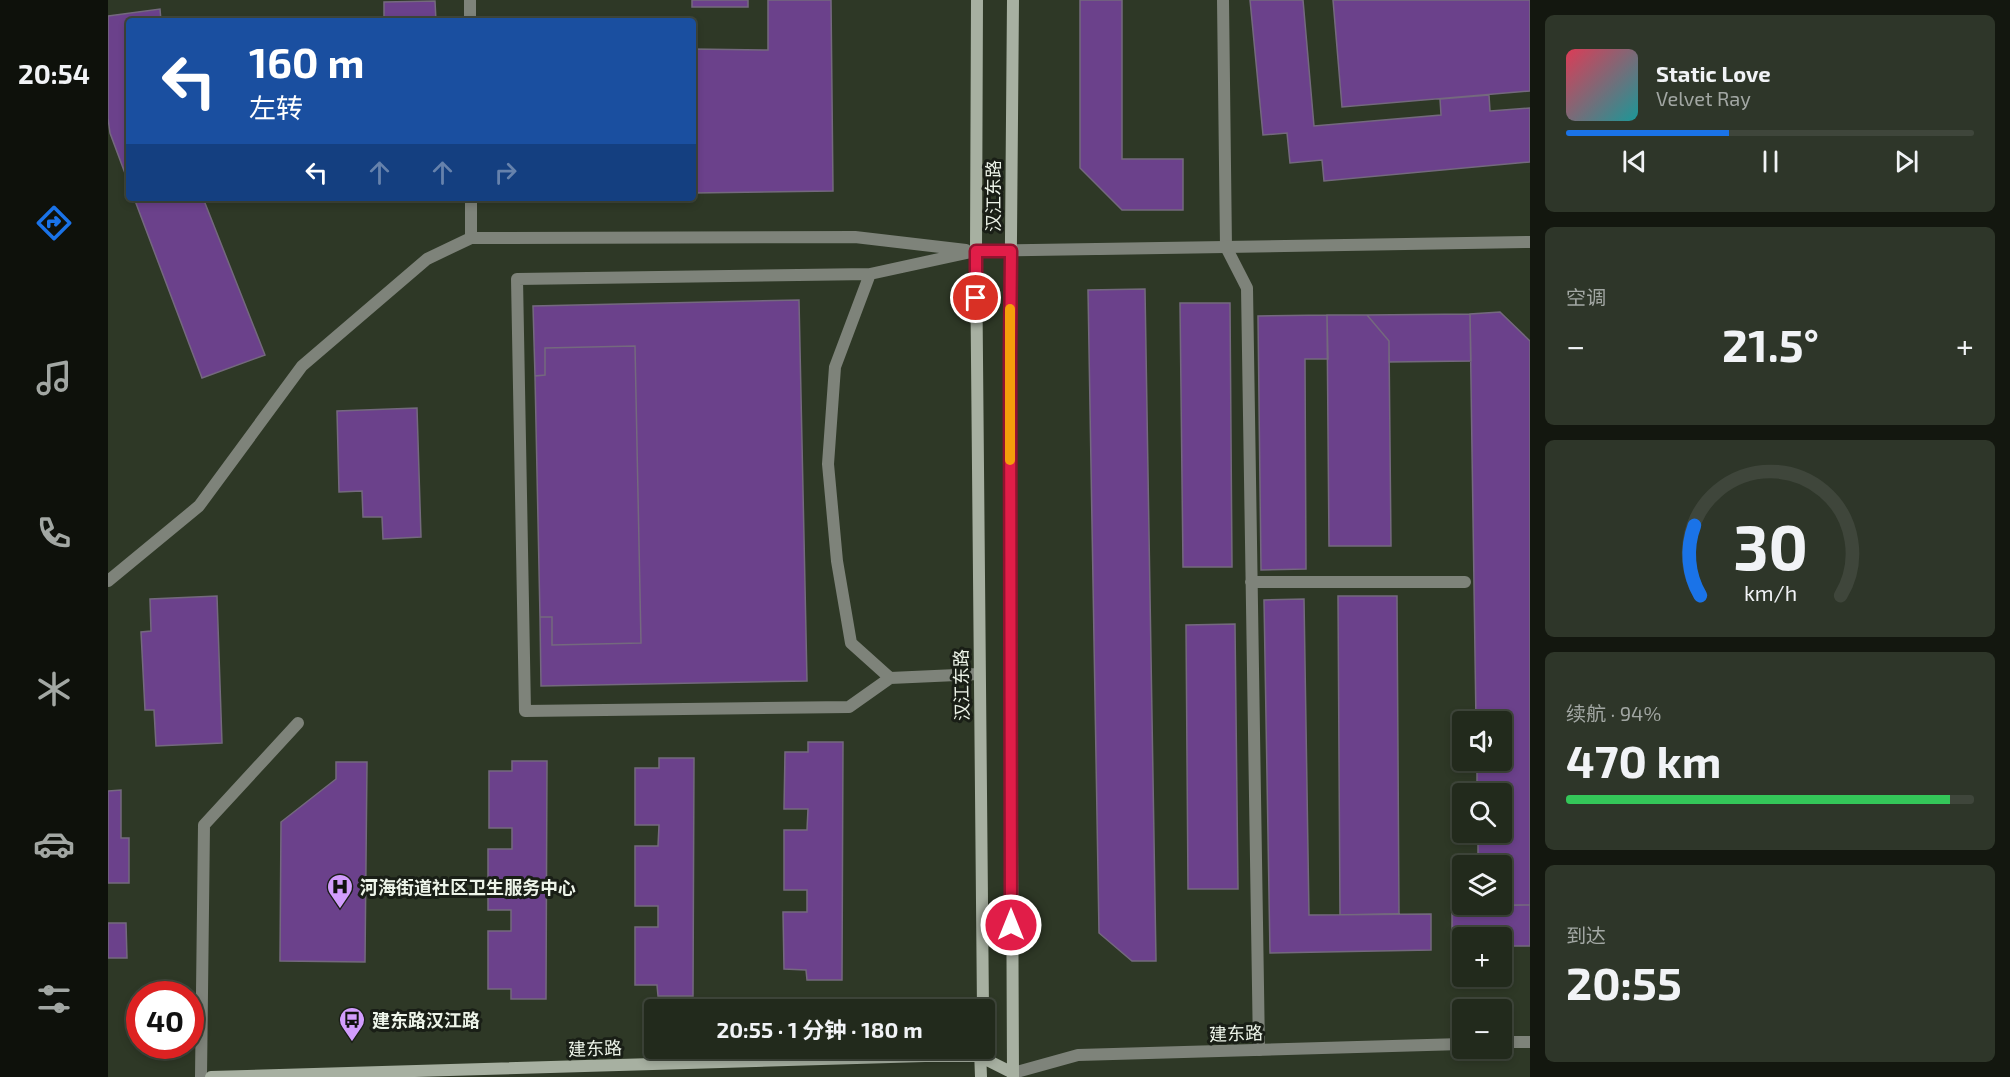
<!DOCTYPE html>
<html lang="zh">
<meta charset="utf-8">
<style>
body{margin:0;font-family:"Exo 2","Noto Sans SC",sans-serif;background:#2e3629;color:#f1f3f6;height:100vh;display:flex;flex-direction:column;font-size:22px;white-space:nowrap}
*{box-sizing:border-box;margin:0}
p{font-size:20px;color:#a2a7a3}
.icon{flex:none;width:33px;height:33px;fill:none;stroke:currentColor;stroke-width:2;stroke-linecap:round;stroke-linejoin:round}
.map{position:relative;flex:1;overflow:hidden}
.details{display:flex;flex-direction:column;gap:15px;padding:15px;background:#13170f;width:480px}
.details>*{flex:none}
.top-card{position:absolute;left:18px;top:18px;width:570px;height:183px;border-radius:6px;box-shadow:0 3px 9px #0003,0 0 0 2px #3f463b;background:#1a4fa0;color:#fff;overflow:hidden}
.buttons{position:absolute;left:1344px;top:711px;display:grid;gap:12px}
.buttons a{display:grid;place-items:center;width:60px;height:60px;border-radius:6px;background:#222a1c;box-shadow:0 3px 9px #0003,0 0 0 2px #3f463b;font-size:30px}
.speed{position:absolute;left:18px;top:981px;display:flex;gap:12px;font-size:30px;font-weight:700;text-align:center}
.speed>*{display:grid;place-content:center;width:78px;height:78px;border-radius:50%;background:#222a1c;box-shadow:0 3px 9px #0003,0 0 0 2px #3f463b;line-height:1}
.speed .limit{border:9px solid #d22;background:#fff;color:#111}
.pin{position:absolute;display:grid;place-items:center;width:51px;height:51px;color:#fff;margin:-26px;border:3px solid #fff;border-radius:50%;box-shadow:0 2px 6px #0007}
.me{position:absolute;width:66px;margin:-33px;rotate:0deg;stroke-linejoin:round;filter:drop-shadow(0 0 4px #0008)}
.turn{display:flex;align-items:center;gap:21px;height:126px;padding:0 24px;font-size:27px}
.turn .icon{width:78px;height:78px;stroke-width:2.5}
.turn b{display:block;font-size:42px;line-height:51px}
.lanes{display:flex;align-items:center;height:57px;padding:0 24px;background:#0003;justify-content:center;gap:30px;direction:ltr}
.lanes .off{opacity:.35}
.big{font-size:45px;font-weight:700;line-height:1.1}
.details .widget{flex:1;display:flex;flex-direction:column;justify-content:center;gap:9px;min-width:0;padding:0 21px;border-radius:9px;background:#2e3629}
.details .dial{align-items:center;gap:0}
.dial svg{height:156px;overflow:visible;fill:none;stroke:#3f463b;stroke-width:7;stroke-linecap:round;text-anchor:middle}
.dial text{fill:#f1f3f6;stroke:none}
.song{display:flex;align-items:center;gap:18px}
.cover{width:72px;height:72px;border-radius:9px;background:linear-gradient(135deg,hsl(350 70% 55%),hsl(180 70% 35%))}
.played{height:6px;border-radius:3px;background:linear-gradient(90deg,#1a73e8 40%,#3f463b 40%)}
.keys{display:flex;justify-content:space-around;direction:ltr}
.heat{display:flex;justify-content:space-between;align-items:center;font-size:33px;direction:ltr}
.charge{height:9px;border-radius:4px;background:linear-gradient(90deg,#34c759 94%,#3f463b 0)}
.trip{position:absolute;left:536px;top:999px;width:351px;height:60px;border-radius:6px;background:#222a1c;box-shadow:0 3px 9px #0003,0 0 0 2px #3f463b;font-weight:700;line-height:60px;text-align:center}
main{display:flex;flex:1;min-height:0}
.tab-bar{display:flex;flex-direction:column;width:108px;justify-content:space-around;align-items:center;background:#0e110b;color:#a2a7a3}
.tab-bar .icon{width:42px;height:42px}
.tab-bar .active{color:#1a73e8}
.tab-bar b{font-size:27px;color:#f1f3f6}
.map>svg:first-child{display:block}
.building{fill:#6b418b;stroke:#74697e;stroke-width:1.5}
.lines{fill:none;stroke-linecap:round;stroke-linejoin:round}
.lane{stroke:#7e837a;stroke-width:12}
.street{stroke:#7e837a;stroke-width:12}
.secondary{stroke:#a7b0a1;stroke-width:12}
.route-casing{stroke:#92132f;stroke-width:15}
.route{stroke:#e11d48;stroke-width:10}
.slow{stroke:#f59e0b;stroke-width:10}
.labels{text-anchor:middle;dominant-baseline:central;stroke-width:6;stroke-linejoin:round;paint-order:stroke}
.street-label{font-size:18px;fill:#edf4e9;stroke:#191e16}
.poi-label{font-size:18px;font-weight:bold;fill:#edf4e9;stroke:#191e16;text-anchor:start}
</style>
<main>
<nav class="tab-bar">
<b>20:54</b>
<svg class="icon active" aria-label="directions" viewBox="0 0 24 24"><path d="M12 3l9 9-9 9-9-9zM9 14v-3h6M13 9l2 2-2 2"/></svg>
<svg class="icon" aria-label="music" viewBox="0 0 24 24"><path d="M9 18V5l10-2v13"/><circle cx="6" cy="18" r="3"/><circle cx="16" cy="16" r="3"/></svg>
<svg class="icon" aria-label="phone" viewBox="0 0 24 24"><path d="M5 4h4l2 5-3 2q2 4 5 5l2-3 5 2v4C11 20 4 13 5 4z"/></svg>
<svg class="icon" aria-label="climate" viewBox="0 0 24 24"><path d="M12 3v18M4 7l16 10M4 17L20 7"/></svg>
<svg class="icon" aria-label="car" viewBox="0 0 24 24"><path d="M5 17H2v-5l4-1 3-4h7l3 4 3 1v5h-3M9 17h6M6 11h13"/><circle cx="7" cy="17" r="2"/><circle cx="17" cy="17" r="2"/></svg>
<svg class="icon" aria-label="filters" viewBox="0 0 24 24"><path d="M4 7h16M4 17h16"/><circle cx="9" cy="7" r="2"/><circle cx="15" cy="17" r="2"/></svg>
</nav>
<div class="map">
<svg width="1422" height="1077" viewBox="0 0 1422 1077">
<rect width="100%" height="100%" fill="#2e3826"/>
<!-- building -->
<path class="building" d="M 584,0 L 640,0 L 640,7 L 584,7 Z
M 660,0 L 723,0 L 725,191 L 585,193 L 585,49 L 660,50 Z
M 972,0 L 1014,0 L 1014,159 L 1075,159 L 1075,210 L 1014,210 L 972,168 Z
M 1142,0 L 1195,0 L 1206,126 L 1333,115 L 1332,99 L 1381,95 L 1382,111 L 1422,108 L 1422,162 L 1216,181 L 1214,160 L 1182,163 L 1179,133 L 1155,135 Z
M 1225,0 L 1422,0 L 1422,91 L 1234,107 Z
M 327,1 L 328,21 L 276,21 L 276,2 Z
M 52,9 L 53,21 L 21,21 L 21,184 L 2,133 L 0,118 L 0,16 Z
M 26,198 L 95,198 L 157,355 L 94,378 Z
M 282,198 L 333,198 L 333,199 L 282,200 Z
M 1037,289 L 1048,961 L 1024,961 L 991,933 L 980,290 Z
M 691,300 L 699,681 L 433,686 L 432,617 L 444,617 L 444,645 L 533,643 L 527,346 L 437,348 L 437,375 L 427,376 L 425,306 Z
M 1072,303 L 1122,303 L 1124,567 L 1075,567 Z
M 1392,312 L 1422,341 L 1422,905 L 1371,906 L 1371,904 L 1394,904 L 1394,866 L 1370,866 L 1370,832 L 1394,832 L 1394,794 L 1369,794 L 1369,760 L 1394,760 L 1394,722 L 1368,722 L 1362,314 Z
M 1362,314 L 1363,361 L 1281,362 L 1281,341 L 1259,315 Z
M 1219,315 L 1259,315 L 1281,341 L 1283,546 L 1221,546 Z
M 1219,315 L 1220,359 L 1197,359 L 1198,569 L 1153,570 L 1150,316 Z
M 527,346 L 533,643 L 444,645 L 444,617 L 432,617 L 427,376 L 437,375 L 437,348 Z
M 309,408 L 313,537 L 275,539 L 274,517 L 255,517 L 254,491 L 231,492 L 229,411 Z
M 109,596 L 114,743 L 48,746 L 46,710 L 37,710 L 33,632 L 43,631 L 42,599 Z
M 1230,596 L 1289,596 L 1291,914 L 1232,915 Z
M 1196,599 L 1201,915 L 1323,914 L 1323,950 L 1162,953 L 1156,600 Z
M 1127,624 L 1130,889 L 1080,889 L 1078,625 Z
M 700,742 L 735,742 L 734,980 L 699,980 L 698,970 L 676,969 L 675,912 L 699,912 L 699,890 L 676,890 L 676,830 L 699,830 L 700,809 L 676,809 L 677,752 L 700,752 Z
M 551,758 L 586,758 L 585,996 L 550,996 L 549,985 L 527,985 L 527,927 L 550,927 L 550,906 L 527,906 L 527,846 L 550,846 L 551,825 L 527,825 L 527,768 L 551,768 Z
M 404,761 L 439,761 L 438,999 L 403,999 L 403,989 L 380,989 L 380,931 L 403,931 L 403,910 L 380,910 L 380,849 L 404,849 L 404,828 L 381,828 L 381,771 L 404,771 Z
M 228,762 L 259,762 L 257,962 L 172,961 L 173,822 L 228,779 Z
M 13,790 L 13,838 L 21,838 L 21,883 L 0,883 L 0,791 Z
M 1344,905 L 1422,905 L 1422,946 L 1394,946 L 1394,938 L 1354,938 L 1354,946 L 1344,946 Z
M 0,923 L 18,923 L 19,958 L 0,958 Z"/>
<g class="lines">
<!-- lane -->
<path class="lane" d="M 362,0 L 362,21
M 1115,0 L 1118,247 L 1139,288 L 1151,1050
M 363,198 L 363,238
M 868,251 L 762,274 L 409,279 L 417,711 L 741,707 L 782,678 L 871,674
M 762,274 L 727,367 L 720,464 L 729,561 L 743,643 L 782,678
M 0,581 L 91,506 L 194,366 L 319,259 L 363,238 L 747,237 L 858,250
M 1143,582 L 1357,582
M 93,1077 L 96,825 L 190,723"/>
<!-- street -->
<path class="street" d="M 868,251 L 1422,242
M 1394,1042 L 1422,1042
M 905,1073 L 970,1055 L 1354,1044"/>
<!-- secondary -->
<path class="secondary" d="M 869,0 L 868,251 L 875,1010
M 905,0 L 902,356 L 905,1077
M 872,1050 L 873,1077
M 103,1077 L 817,1056 L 871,1056 L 905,1073"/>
</g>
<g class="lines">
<defs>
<path id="route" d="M 868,298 L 868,251 L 903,251 L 902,356 L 903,925"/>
</defs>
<!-- route casing -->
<use href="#route" class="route-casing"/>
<!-- route -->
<use href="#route" class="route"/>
<!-- slow -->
<path class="slow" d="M 902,460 L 902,309"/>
</g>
<!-- icons -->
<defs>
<symbol id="hospital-pin" viewBox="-11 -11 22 30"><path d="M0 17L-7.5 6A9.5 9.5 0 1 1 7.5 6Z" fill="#d29dfd" stroke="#191e16"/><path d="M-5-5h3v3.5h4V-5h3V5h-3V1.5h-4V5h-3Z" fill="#111"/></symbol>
<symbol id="bus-pin" viewBox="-11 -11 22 30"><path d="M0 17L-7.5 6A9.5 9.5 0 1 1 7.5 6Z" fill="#d29dfd" stroke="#191e16"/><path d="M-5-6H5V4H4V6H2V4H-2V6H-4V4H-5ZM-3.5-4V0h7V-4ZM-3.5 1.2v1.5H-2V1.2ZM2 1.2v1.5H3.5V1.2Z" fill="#111"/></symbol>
</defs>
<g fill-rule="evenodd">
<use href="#hospital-pin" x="217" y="872" width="30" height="40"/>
<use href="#bus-pin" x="229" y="1005" width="30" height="40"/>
</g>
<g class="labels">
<!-- street labels -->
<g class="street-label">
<text transform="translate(885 196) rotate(-90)">汉江东路</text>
<text transform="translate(853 685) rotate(-91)">汉江东路</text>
<text transform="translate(1128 1033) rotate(-2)">建东路</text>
<text transform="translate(487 1048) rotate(-2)">建东路</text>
</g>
<!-- poi labels -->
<g class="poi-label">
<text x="252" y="887">河海街道社区卫生服务中心</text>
<text x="264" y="1020">建东路汉江路</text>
</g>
</g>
</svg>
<div class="buttons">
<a><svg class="icon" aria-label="sound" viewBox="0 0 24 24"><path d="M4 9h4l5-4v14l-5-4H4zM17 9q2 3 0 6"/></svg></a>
<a><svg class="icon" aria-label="search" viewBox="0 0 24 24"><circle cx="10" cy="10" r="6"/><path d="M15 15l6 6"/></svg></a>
<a><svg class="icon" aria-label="layers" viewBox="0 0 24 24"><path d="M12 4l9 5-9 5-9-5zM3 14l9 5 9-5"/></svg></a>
<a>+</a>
<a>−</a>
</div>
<div class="speed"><div class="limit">40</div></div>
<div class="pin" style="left:868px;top:298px;background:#d93025"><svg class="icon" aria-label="arrive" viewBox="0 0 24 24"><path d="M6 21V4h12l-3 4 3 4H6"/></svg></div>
<svg class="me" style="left:903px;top:925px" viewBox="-20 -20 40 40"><circle r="17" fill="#e11d48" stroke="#fff" stroke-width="3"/><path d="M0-11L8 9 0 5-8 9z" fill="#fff"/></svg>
<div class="trip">20:55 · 1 分钟 · 180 m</div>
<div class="top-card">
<div class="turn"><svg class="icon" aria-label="left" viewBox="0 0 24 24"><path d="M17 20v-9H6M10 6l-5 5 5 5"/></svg><div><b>160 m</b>左转</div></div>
<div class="lanes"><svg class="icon" aria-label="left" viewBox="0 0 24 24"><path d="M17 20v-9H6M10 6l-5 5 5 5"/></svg><svg class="icon off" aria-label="ahead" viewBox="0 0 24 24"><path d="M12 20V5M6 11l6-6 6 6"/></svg><svg class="icon off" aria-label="ahead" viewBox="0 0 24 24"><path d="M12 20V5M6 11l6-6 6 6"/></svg><svg class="icon off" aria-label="right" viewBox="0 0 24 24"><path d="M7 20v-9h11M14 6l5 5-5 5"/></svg></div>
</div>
</div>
<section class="details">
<div class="widget">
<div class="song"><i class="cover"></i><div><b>Static Love</b><p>Velvet Ray</p></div></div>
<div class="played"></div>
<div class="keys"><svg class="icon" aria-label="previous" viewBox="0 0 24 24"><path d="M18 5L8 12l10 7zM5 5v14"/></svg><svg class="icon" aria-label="pause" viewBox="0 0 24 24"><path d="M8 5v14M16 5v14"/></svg><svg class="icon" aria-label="next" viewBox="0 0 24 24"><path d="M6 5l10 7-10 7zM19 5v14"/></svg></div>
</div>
<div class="widget"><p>空调</p>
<div class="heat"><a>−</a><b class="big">21.5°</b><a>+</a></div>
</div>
<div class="widget dial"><svg viewBox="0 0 100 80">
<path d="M14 69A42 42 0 1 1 86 69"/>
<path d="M14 69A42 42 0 0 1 11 33" stroke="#1a73e8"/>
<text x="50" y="56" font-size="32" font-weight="700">30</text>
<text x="50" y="72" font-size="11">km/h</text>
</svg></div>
<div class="widget"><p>续航 · 94%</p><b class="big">470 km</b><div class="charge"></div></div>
<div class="widget"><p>到达</p><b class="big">20:55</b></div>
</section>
</main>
